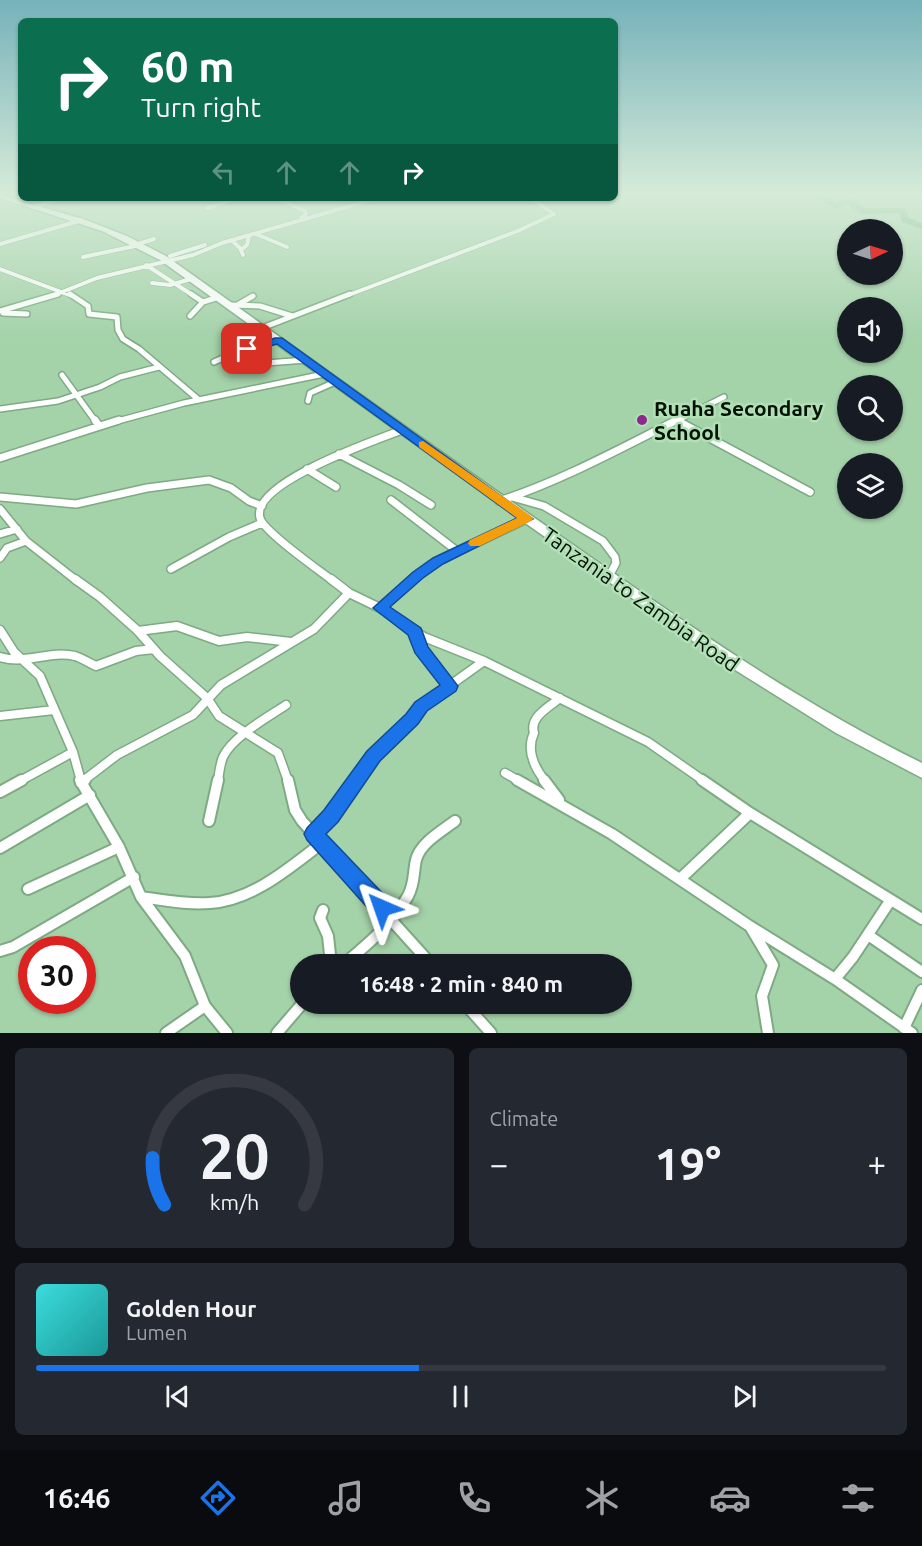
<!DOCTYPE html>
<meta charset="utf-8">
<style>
body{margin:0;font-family:Ubuntu,sans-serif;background:#242831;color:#f1f3f6;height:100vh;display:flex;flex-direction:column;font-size:22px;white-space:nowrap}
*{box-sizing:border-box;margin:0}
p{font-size:20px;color:#9ea1a6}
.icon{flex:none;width:33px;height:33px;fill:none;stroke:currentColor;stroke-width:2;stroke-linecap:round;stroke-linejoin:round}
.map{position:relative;height:1033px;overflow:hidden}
.details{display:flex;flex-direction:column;gap:15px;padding:15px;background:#0d0f14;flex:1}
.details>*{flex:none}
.top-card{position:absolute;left:18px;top:18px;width:600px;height:183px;border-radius:9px;box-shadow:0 2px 4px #0004;background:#0b6e4f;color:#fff;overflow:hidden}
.needle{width:39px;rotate:86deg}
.tools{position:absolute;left:837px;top:219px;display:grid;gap:12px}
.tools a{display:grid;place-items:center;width:66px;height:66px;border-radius:50%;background:#171b24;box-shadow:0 2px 4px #0004;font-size:30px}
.speed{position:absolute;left:18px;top:936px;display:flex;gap:12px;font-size:30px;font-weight:700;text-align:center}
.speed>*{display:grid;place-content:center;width:78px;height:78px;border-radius:50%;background:#171b24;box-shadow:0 2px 4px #0004;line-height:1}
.speed .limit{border:9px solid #d22;background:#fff;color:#111}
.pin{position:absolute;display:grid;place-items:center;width:51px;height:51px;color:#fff;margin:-26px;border-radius:12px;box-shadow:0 3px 9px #0006}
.me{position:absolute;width:66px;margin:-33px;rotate:317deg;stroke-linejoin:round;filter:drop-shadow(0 0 4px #0008)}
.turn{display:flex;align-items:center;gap:21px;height:126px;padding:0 24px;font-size:27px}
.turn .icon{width:78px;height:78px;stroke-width:2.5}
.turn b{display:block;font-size:42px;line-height:51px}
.lanes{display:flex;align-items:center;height:57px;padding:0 24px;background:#0003;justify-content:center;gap:30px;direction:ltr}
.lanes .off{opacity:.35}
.big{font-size:45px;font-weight:600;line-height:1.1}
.details .widget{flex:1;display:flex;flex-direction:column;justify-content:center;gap:9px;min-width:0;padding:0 21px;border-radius:9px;background:#242831}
.details .dial{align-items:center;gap:0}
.dial svg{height:156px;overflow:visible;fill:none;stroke:#363941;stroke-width:7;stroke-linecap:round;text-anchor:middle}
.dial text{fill:#f1f3f6;stroke:none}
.song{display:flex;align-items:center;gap:18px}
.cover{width:72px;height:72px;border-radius:9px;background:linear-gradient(135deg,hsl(180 70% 55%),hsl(180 70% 35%))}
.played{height:6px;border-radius:3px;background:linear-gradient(90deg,#1a73e8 45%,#363941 45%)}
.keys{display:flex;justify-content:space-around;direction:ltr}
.heat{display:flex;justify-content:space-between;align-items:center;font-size:33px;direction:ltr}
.details .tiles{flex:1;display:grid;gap:15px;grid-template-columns:1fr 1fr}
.widget:last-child{grid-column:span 2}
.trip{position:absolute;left:290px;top:954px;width:342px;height:60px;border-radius:30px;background:#171b24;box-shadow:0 2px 4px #0004;font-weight:600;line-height:60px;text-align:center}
.dock{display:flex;height:96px;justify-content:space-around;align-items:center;background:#090b0e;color:#9ea1a6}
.dock .icon{width:42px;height:42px}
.dock .active{color:#1a73e8}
.dock b{font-size:27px;color:#f1f3f6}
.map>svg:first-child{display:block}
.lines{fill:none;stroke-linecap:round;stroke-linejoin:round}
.river{fill:#6caf76;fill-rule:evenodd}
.street-far4-casing{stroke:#7daa83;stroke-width:5}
.street-far3-casing{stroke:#7daa83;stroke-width:8}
.street-far2-casing{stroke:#7daa83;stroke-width:10}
.street-far1-casing{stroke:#7daa83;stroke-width:11}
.street-casing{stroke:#7daa83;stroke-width:14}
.highway-casing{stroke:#7daa83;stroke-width:3}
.street-far4{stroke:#fff;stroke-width:4}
.street-far3{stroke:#fff;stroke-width:5}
.street-far2{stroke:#fff;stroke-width:7}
.street-far1{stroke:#fff;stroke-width:8}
.street{stroke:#fff;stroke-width:10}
.highway{fill:#fff;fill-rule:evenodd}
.route{fill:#1a73e8;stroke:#114b97;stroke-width:1.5}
.slow{fill:#f59e0b}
.poi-dot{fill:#8d278e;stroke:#b1dfb6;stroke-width:2}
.labels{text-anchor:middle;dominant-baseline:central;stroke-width:5;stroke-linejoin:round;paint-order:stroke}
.poi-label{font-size:21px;font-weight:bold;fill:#041306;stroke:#b1dfb6;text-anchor:start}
.street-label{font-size:21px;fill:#041306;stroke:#b1dfb6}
</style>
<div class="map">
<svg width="922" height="1033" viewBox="0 0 922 1033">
<rect width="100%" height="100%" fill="#a4d2a9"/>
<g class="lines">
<!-- river -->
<path class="river" d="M 811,195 L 822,195 L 836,202 L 853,198 L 857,200 L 857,204 L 865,208 L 905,208 L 909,218 L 922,223 L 922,229 L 902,222 L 899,213 L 863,214 L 850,207 L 849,204 L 835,208 Z"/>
<defs>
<path id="street-far4" d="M 276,198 L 305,211 L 306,214 L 301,218
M 36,206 L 65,198
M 207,208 L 237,198
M 256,234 L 287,247
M 231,240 L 240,248 L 243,255
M 0,244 L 82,220
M 138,244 L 154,239
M 241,250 L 247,245 L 249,236
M 170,256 L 205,245
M 83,257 L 140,245
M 146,265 L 194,296
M 0,269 L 72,296
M 152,283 L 170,285 L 191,279
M 52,296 L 97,278 L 193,255 L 222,243 L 378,198
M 346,296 L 520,230 L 554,214 L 530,198"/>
<path id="street-far3" d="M 70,294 L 88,306 L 89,314 L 117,317 L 118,330 L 123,339 L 139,349 L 199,400
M 191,294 L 203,302
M 239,304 L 253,296
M 231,305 L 260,306 L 292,316
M 0,311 L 58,294
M 3,313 L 27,314
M 190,316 L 203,302 L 219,297
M 262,328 L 350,294
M 242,334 L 264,342
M 214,362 L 234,353 L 279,340
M 266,363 L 306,360
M 62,375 L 96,422
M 308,401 L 310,393 L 335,382
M 0,409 L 58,401 L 100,387 L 120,377 L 159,367
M 114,422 L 184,403 L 324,374
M 674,422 L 724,397"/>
<path id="street-far2" d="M 95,420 L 99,426
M 678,421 L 810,492
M 339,454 L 399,485 L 431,505
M 0,458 L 119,420
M 307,469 L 336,487
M 0,497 L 76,504 L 147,488 L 209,480 L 231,488 L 249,501 L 262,506
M 512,497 L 544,506 L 603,541 L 615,557 L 616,563 L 609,576
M 391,500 L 457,551
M 499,501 C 561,481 619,449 677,420
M 0,509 L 26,541 L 77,581
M 0,534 L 17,529
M 0,558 L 7,548 L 26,541
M 171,569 L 229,537 L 262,523
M 333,581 C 319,570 264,532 260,518 C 250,483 376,440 402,430
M 411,581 L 438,561 L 527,519"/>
<path id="street-far1" d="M 75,579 L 100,597 L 138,631 L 160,656 L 207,698 L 219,716 L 278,753 L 288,781
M 331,579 L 349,593 L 380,608 L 424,637 L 484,661 L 648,742 L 704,781
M 380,608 L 413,579
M 0,630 L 14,652 L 40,676 L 73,752 L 81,781
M 138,631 L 177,626 L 219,641 L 247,637 L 291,642
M 415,632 L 421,649 L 450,686
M 0,657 C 26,665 49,650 75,656 C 82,658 89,663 96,666 L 136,651 L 154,649
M 0,716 L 54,710
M 505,773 L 519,781
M 20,781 L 73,752
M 83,781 L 117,755 L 193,715 L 221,685 L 314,629 L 349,593
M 218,781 C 219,774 220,764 223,757 C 232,737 268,717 286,705
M 356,781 L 374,756 L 412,719 L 421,706 L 484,661
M 545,781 C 534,767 526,750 534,733 C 529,717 549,707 560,698"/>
<path id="street" d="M 80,780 L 119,847 L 141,897 L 185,956 L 205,1006 L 227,1033
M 288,780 L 295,810 L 302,821 L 431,964
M 517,780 L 612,834 L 748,925 L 835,979 L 912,1033
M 544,780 L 559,800
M 702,780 L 750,813 L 922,919
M 81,783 L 85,780
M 0,792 L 22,780
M 209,821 L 218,780
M 314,834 L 331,816 L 357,780
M 0,848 L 90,795
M 680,879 L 750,813
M 28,889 L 119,847
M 141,897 C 164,900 187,905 210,903 C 253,900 289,868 322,843
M 323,910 L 320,918 L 328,936 L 331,964
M 751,928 L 773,965 L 762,996 L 768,1033
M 868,935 L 922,972
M 0,951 L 13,947 L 134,877
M 344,964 C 368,944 392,924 408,896 C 415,883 413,873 416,860 C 420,843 442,831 455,821
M 835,979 L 853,957 L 890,901
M 465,1004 L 491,1033
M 904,1028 L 922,990
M 166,1033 L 205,1006
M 277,1033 L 302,1004"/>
<path id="highway" d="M 0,195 L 86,220 L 127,236 L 166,256 C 318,364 469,473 622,579 C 719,646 816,711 922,763 L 922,778 L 836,733 L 724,663 L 511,513 L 160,260 L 102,231 L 0,198 Z"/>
</defs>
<!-- street-far4 casing -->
<use href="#street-far4" class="street-far4-casing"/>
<!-- street-far3 casing -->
<use href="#street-far3" class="street-far3-casing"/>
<!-- street-far2 casing -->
<use href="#street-far2" class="street-far2-casing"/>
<!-- street-far1 casing -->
<use href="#street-far1" class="street-far1-casing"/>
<!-- street casing -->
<use href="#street" class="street-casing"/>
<!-- highway casing -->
<use href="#highway" class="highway-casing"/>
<!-- street-far4 -->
<use href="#street-far4" class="street-far4"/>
<!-- street-far3 -->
<use href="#street-far3" class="street-far3"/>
<!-- street-far2 -->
<use href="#street-far2" class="street-far2"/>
<!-- street-far1 -->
<use href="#street-far1" class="street-far1"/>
<!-- street -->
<use href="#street" class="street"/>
<!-- highway -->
<use href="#highway" class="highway"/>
</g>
<!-- sky -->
<linearGradient id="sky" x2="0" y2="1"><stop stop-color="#76b2ba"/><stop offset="0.57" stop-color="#d6ebd8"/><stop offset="1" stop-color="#d6ebd8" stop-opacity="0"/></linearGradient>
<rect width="922" height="340" fill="url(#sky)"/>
<!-- route -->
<path class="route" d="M 275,338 L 282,338 L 533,519 L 443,564 L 423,578 L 390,607 L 421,628 L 428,647 L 458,686 L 456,691 L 427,711 L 418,724 L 380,761 L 338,822 L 326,834 L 389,900 L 392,908 L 389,915 L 382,917 L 374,915 L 307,840 L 304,834 L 307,828 L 324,810 L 367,751 L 406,714 L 415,702 L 440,685 L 415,653 L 408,635 L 373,608 L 413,572 L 433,558 L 517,518 L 277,344 L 247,352 L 242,349 Z"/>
<!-- slow -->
<path class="slow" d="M 423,441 L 531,516 L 533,519 L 531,521 L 480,546 L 470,546 L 468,543 L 470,540 L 517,518 L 419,447 L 419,442 Z"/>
<!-- markers -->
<circle class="poi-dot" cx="642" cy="420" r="6"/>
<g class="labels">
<!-- poi labels -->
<g class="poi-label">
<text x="654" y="408">Ruaha Secondary<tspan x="654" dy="24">School</tspan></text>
</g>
<!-- street labels -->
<g class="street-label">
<text transform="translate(641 599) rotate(35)">Tanzania to Zambia Road</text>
</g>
</g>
</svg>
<div class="tools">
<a><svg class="needle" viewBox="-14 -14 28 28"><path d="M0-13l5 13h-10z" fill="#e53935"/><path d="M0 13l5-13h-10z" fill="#9ea1a6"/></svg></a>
<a><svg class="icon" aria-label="sound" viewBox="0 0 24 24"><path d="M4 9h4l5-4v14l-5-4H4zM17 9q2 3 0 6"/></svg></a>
<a><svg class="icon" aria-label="search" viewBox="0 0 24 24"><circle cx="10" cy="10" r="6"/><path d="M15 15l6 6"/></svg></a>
<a><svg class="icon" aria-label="layers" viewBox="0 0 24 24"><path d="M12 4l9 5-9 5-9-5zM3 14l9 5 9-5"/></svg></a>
</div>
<div class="speed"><div class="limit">30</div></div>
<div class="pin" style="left:247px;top:349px;background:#d93025"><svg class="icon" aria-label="arrive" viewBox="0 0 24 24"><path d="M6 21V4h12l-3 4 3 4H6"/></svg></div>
<svg class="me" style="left:382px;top:908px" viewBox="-20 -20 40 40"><path d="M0-17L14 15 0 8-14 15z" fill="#1a73e8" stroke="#fff" stroke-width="4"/></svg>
<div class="trip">16:48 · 2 min · 840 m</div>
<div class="top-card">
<div class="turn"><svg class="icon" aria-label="right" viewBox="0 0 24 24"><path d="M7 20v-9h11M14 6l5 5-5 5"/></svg><div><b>60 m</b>Turn right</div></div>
<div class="lanes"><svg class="icon off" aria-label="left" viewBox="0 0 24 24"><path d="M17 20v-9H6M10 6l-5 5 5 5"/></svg><svg class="icon off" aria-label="ahead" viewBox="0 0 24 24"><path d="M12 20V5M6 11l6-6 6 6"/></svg><svg class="icon off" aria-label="ahead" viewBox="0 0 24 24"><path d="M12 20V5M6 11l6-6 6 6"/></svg><svg class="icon" aria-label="right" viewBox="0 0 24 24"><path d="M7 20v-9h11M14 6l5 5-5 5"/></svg></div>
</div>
</div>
<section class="details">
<div class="tiles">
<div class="widget dial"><svg viewBox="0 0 100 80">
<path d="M14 69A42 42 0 1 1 86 69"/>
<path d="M14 69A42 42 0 0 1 8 45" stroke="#1a73e8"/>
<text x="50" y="56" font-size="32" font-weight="700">20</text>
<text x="50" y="72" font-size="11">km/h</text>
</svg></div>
<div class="widget"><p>Climate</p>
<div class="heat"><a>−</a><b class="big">19°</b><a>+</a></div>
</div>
<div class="widget">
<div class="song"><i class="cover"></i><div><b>Golden Hour</b><p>Lumen</p></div></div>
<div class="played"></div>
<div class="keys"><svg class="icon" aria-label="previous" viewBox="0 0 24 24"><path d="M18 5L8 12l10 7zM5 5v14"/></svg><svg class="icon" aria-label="pause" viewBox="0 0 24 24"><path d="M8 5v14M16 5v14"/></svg><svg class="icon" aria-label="next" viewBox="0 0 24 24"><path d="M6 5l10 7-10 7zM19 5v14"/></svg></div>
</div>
</div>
</section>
<nav class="dock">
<b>16:46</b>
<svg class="icon active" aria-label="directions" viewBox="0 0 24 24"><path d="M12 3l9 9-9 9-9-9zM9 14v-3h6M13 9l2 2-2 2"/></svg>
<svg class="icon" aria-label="music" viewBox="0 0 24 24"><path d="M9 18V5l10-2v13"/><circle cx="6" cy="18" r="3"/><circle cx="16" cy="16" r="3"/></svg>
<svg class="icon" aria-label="phone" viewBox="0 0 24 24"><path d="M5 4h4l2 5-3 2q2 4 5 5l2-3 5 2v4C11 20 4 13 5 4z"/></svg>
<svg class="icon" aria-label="climate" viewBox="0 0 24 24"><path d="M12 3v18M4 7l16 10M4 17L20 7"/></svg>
<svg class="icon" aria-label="car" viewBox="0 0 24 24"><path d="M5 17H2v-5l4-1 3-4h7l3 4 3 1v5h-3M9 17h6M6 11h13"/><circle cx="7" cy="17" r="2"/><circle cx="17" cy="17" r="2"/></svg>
<svg class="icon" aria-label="filters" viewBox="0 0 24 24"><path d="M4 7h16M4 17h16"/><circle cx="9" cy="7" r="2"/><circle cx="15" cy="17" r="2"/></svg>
</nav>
